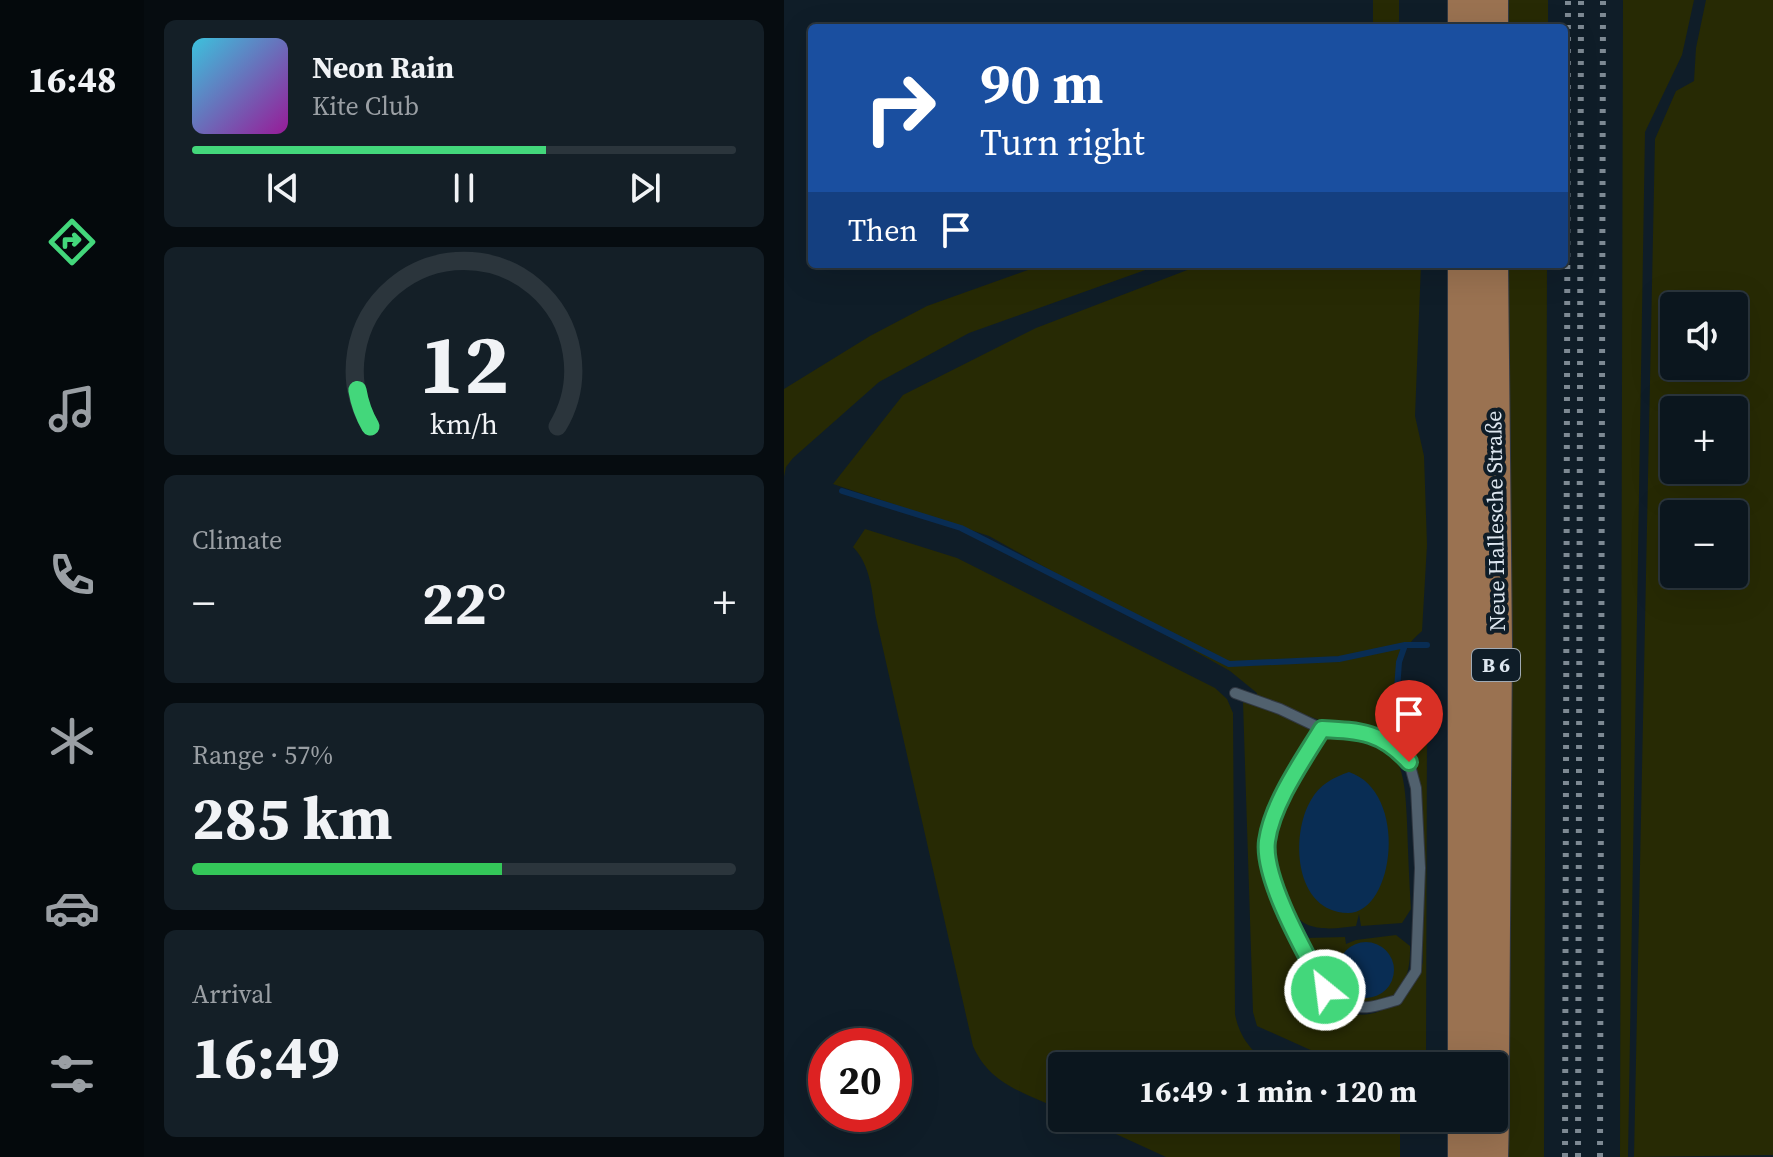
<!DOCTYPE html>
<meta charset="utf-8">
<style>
body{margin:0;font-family:"Source Serif 4",serif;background:#141f27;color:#f1f3f6;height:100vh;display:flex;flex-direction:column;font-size:30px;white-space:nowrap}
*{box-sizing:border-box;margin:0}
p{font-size:26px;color:#9a9fa4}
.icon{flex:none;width:44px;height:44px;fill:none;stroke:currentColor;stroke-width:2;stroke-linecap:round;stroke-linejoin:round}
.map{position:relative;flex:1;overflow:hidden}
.side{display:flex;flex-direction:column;gap:20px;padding:20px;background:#060c10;width:640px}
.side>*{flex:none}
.top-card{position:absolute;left:24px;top:24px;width:760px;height:244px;border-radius:8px;box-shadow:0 8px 32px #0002,0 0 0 2px #2b353c;background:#1a4fa0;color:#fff;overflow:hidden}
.buttons{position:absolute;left:876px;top:292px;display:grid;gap:16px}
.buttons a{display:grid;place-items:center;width:88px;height:88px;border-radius:8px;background:#0b161e;box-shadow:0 8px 32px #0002,0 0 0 2px #2b353c;font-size:40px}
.speed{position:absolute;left:24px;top:1028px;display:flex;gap:16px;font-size:40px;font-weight:700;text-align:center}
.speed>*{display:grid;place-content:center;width:104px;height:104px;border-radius:50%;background:#0b161e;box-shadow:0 8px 32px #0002,0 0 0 2px #2b353c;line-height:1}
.speed .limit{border:12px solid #d22;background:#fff;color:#111}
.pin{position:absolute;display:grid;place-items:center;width:68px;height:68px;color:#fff;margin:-82px -34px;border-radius:50% 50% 50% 0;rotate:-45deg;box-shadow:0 0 8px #0007}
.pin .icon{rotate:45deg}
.me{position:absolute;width:88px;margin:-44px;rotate:331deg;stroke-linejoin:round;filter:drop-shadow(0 0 6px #0008)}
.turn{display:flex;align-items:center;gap:28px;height:168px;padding:0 40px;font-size:36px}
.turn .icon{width:104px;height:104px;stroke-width:2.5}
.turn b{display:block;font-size:56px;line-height:68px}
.then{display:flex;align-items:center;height:76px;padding:0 40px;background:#0003;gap:16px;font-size:30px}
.big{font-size:60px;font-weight:700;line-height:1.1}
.side .card{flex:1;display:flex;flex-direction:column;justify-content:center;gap:12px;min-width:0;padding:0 28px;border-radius:12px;background:#141f27}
.side .dial{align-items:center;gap:0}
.dial svg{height:208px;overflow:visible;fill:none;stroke:#2b353c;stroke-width:7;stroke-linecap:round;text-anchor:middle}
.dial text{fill:#f1f3f6;stroke:none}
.song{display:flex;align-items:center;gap:24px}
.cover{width:96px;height:96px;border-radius:12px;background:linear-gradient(135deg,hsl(190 70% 55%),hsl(300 70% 35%))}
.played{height:8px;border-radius:4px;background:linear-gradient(90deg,#43d77b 65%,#2b353c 65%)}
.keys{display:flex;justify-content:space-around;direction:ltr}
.heat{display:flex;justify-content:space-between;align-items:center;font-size:44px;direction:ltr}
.charge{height:12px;border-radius:6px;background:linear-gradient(90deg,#34c759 57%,#2b353c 0)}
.trip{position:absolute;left:264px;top:1052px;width:460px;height:80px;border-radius:8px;background:#0b161e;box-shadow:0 8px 32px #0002,0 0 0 2px #2b353c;font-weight:700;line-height:80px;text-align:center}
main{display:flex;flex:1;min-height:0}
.tab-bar{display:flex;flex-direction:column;width:144px;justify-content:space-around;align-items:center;background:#04090c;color:#9a9fa4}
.tab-bar .icon{width:56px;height:56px}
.tab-bar .selected{color:#43d77b}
.tab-bar b{font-size:36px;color:#f1f3f6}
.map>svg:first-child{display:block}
.green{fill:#272a04;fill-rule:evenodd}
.water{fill:#092d54}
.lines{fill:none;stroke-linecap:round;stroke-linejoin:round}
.stream{stroke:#092d54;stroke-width:6}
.lane-casing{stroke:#313842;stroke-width:12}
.primary-casing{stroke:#313842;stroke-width:34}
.lane{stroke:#51616e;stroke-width:10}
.primary{stroke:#9a7251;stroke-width:32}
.rail{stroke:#7d8993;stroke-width:6;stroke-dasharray:4 8;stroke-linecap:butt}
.route-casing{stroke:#2c8c50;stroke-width:20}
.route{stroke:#43d77b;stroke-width:14}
.labels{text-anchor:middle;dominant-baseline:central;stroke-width:8;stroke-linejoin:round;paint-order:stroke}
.shield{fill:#0f1d28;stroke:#a0aab4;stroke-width:2}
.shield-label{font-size:20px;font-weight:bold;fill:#dee7f0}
.street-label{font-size:22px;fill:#dee7f0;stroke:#0f1d28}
</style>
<main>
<nav class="tab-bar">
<b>16:48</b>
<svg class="icon selected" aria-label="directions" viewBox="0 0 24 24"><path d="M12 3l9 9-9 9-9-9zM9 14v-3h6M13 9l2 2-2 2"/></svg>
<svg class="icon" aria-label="music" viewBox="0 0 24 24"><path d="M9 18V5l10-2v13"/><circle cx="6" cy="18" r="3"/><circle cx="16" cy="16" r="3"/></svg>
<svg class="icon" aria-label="phone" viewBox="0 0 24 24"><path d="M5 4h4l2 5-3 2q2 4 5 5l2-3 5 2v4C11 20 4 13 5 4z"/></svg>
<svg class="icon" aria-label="climate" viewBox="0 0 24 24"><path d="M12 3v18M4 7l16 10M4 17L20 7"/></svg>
<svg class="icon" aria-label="car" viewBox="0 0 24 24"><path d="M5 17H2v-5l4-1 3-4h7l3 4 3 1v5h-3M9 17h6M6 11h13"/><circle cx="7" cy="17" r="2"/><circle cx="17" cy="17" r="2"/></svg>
<svg class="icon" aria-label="filters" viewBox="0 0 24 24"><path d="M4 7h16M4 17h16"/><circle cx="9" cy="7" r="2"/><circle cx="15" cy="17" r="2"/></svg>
</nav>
<section class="side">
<div class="card">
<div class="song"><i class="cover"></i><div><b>Neon Rain</b><p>Kite Club</p></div></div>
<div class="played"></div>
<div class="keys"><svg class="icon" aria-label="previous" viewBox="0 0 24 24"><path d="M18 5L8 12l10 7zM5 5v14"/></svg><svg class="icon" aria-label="pause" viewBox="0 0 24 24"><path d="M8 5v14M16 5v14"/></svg><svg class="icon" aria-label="next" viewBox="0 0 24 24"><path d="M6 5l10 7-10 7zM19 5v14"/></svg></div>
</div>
<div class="card dial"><svg viewBox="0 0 100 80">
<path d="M14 69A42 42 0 1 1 86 69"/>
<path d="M14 69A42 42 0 0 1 9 55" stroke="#43d77b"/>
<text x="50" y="56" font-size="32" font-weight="700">12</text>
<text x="50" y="72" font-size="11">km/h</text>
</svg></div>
<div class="card"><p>Climate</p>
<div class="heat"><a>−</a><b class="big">22°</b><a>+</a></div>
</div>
<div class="card"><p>Range · 57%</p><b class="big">285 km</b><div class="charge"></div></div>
<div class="card"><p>Arrival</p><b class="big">16:49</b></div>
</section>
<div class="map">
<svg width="989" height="1157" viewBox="0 0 989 1157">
<rect width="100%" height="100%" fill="#0f1d28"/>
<!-- green -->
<path class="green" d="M 589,0 L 615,0 L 615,28 L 589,28 Z
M 720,0 L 764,0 L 764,28 L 720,28 Z
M 839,0 L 910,0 L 898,55 L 861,132 L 844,1157 L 836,1157 Z
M 922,0 L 989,0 L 989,1155 L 850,1157 L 871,139 L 892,91 L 910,81 L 912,48 ZM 890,306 L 950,306 L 950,366 L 890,366 ZM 890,410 L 950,410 L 950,470 L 890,470 ZM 890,514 L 950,514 L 950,574 L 890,574 Z
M 261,264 L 378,264 L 185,333 L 95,382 L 9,458 L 2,467 L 0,477 L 0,389 L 86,336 L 143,306 Z
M 419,264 L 637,264 L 631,416 L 640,456 L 643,545 L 638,631 C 608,656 614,680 611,717 L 643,721 L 642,1066 L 562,1066 L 473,1026 L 469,1012 L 459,702 L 525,724 L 531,730 L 480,842 C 495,891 522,1040 596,1011 C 618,1002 633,985 639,962 L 635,787 L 631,760 L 621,746 L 611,740 L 538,721 L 473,697 L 473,693 L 446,671 L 205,536 L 49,484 L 119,395 L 252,328 Z
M 719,264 L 763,264 L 760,1157 L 718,1157 Z
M 81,529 L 173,558 L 431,688 L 443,699 L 449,713 L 451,1014 C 455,1037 470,1057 492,1066 L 278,1066 L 278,1110 C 241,1093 206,1085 189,1046 L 92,618 C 88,593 87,565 69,547 Z
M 542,736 C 614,739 620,754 623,822 C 624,851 625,880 627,909 L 618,923 L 577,926 L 575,914 L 572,926 C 557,928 536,931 522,924 C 503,915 486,862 489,841 C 492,811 526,763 542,736 Z
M 612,935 L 626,946 C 627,982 613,1010 573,1002 C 561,1000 549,993 541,984 C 532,971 527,953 522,938 L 561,937 L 562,944 L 572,940 Z
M 297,1118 L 605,1118 L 616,1128 L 616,1157 L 382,1157 Z"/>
<!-- water -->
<path class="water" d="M 565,772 C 625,792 611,913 564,913 C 510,912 506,835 527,800 C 535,785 550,777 565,772 Z
M554 970a28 28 0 1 1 56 0a28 28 0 1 1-56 0Z"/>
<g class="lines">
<!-- stream -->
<path class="stream" d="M 58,491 L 177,528 L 445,664 L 555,659 L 621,645 L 643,645
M 612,703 L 615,662 L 621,645"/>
<defs>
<path id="lane" d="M 451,693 L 496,709 L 538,729 L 576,731 L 608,744 L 625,762 L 632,788 L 636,868 L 632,971 L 613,1000 C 594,1005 579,1012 560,1003 C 554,1000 545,994 540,988 C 521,964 479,870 484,840 C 490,801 518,763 538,729"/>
<path id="primary" d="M 680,28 L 680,0
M 708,28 L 708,0
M 680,264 L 680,1066
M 708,264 L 712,646 L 709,1066
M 680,1157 L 680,1118
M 708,1157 L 709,1118"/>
</defs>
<!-- lane casing -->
<use href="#lane" class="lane-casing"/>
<!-- primary casing -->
<use href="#primary" class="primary-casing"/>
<!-- lane -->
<use href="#lane" class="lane"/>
<!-- primary -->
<use href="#primary" class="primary"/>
<!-- rail -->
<path class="rail" d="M 781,1157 L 784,0
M 794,1157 L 797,0
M 816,1157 L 819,0"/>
</g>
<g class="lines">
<defs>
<path id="route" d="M 541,990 C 523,956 478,879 483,841 C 488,804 519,760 538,729 C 577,731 598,732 625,762"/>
</defs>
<!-- route casing -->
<use href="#route" class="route-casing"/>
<!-- route -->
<use href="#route" class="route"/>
</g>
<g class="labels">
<!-- shield labels -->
<rect class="shield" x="688" y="649" width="48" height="32" rx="6"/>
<g class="shield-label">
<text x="712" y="665">B 6</text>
</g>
<!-- street labels -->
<g class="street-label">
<text transform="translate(711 521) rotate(-91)">Neue Hallesche Straße</text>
</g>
</g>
</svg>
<div class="buttons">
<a><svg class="icon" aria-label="sound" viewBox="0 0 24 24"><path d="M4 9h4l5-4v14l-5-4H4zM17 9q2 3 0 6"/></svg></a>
<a>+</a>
<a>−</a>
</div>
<div class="speed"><div class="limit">20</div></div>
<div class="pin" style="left:625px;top:762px;background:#d93025"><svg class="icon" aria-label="arrive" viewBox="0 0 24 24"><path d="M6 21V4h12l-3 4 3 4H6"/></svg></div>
<svg class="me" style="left:541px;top:990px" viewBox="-20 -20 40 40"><circle r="17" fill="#43d77b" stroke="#fff" stroke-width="3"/><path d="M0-11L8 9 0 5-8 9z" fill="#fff"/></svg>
<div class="trip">16:49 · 1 min · 120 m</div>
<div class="top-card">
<div class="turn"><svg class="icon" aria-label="right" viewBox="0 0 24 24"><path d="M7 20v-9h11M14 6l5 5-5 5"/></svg><div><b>90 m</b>Turn right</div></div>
<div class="then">Then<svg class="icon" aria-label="arrive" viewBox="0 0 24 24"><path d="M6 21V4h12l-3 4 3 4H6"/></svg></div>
</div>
</div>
</main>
